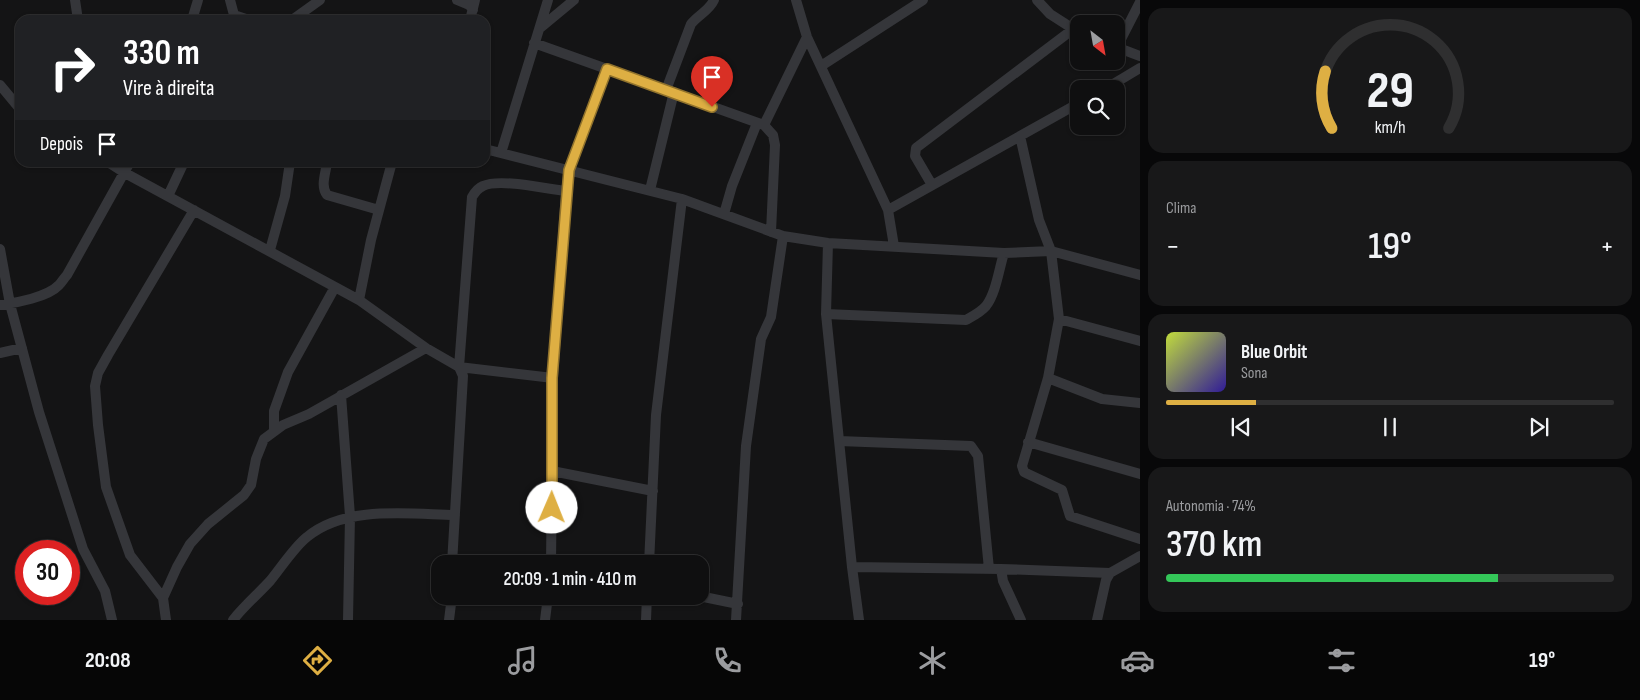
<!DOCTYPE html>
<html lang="pt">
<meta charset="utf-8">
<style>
body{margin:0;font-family:"Sofia Sans Condensed",sans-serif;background:#181819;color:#f1f3f6;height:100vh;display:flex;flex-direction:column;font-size:19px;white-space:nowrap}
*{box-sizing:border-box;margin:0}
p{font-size:16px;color:#9b9c9f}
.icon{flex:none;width:28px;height:28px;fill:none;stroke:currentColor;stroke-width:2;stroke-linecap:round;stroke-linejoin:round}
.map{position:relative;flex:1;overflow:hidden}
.sheet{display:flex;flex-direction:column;gap:8px;padding:8px;background:#080809;width:500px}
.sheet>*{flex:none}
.top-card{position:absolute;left:15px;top:15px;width:475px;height:152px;border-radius:15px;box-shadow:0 1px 4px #0004,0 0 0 1px #2f2f30;background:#202124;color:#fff;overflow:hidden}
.needle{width:32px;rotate:149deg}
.buttons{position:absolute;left:1070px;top:15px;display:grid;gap:10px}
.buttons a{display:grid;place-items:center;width:55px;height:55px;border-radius:10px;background:#0f0f10;box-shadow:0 1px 4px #0004,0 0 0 1px #2f2f30;font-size:25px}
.speed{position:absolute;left:15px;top:540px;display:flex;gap:10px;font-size:25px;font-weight:700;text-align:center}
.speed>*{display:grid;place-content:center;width:65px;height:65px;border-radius:50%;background:#0f0f10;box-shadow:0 1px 4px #0004,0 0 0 1px #2f2f30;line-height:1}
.speed .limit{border:8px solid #d22;background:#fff;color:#111}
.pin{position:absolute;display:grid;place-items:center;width:42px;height:42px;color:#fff;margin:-51px -21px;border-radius:50% 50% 50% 0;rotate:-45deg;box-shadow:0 0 5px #0007}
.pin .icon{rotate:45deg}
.me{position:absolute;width:55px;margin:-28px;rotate:1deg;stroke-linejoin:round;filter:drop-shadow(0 0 4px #0008)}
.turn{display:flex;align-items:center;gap:18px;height:105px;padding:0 25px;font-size:22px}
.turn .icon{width:65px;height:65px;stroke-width:2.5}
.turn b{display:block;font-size:35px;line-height:42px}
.then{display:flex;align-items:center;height:48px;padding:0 25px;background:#0003;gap:10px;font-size:19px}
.big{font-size:38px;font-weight:600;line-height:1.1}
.sheet .widget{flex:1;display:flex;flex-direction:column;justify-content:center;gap:8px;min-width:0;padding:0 18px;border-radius:15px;background:#181819}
.sheet .dial{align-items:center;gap:0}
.dial svg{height:130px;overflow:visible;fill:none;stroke:#2f2f30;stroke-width:7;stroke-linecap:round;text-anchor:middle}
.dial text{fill:#f1f3f6;stroke:none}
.song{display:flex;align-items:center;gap:15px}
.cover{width:60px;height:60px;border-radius:8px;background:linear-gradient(135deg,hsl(70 70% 55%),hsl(250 70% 35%))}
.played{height:5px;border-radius:2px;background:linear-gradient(90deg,#deaf43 20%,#2f2f30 20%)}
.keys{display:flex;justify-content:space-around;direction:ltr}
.heat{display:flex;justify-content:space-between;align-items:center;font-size:28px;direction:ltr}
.charge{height:8px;border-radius:4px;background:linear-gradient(90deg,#34c759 74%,#2f2f30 0)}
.trip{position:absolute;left:431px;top:555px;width:278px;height:50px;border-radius:15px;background:#0f0f10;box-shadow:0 1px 4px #0004,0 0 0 1px #2f2f30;font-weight:600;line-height:50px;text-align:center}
.tabs{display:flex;height:80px;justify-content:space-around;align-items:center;background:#060606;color:#9b9c9f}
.tabs .icon{width:35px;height:35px}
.tabs .current{color:#deaf43}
.tabs b{font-size:22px;color:#f1f3f6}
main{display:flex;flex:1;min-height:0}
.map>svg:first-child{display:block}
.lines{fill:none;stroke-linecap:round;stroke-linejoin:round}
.minor{stroke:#35363a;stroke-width:10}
.route-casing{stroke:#90722c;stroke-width:12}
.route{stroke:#deaf43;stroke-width:9}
</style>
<main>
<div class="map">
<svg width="1140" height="620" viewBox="0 0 1140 620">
<rect width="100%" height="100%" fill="#141415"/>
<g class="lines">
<!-- minor -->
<path class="minor" d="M 75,0 L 78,20
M 230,0 L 234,15 L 232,20
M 457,0 L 469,5 L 473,10
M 796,0 L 807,37 L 888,210 L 894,246
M 1037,0 L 1050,14 L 1078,32
M 234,15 L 249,20
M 192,20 L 198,0
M 292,20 L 320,0
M 470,20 L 475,0
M 539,29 L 574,0
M 534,43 L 764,125 L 773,135 L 775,145 L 771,232
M 1116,47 L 1140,56
M 1117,47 L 1140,2
M 821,66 L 923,0
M 0,85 L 20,109
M 1105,89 L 1140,68
M 666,90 L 691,24 C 699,14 709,11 714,0
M 764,125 L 807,37
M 1020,136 L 1039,220 L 1051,251 L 1059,319 L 1048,378 L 1022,466 L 1024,472 L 1028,474 L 1062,490 L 1070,516 L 1140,539
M 485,149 L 682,199 L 783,236 L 828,243 L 1004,253 L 1051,251 L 1140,275
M 501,153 L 548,0
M 108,162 L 125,173 L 359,300 L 426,348 L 459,367 L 553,378
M 327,162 C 326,173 320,186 327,195 L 379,210
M 932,185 L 915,156 L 916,148 L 1072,30
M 650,190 L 674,92
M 168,196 L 184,162
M 888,210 L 1079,103
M 724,214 L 732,186 L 757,123
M 828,243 L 826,314 L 852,567 L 859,620
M 0,249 L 10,304 L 39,412 L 83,549 L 105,591 L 112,620
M 270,250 L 285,196 L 290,162
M 359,300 L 371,240 L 392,162
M 0,305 C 16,303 48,297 59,285 C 62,282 64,278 67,275 L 130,162
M 826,314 L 966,320 C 973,316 981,312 986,306 C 996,293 999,269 1004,253
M 1059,319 L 1140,341
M 0,353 L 22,348
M 1048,378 L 1102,399 L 1140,403
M 341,395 L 350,516 L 348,620
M 274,431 L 274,411 L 288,372 L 335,287
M 839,441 L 971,446 L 978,456 L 989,569
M 1028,442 L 1140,474
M 552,471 L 653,491
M 452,562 L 470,564
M 452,564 L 463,376 L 459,367 L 472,197 C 475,192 478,188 483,186 C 500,178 546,189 566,191
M 551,564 L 553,378 L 566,191 L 569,170 L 607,69
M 649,564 L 656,415 L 682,199
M 852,567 L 1001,569 L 1110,573
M 1001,569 L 1003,581 L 1021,620
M 699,596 L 738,604
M 163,598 L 130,555 L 106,487 L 98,425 L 95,386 L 98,373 L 108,355 L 194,210
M 166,620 L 163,598 L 177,567 L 190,544 L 208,524 L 244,495 L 251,485 L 256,459 L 264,439 L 283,425 L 309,414 L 426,348
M 233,620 C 244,606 258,594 270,581 C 280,569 295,546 307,537 C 345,505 409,514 455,515
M 449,620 L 452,596
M 545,620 L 548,596
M 646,620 L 647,596
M 736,620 L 746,446 L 761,339 L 771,317 L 783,236
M 1097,620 L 1106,580 L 1110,573 L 1140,556"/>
</g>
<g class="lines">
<defs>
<path id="route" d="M 552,508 L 552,378 L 569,170 L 607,69 L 712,107"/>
</defs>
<!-- route casing -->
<use href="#route" class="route-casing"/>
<!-- route -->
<use href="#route" class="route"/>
</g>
</svg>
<div class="buttons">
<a><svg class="needle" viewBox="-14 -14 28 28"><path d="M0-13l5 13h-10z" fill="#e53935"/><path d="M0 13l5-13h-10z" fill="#9b9c9f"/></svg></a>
<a><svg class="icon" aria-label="search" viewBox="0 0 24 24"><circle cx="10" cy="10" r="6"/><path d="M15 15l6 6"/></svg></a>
</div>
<div class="speed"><div class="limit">30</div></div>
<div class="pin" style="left:712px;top:107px;background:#d93025"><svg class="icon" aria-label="arrive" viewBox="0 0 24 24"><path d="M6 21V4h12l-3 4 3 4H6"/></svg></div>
<svg class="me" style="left:552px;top:508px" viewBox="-20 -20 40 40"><circle r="19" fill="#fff"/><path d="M0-13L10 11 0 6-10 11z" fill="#deaf43"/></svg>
<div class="trip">20:09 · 1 min · 410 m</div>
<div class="top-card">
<div class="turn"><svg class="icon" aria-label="right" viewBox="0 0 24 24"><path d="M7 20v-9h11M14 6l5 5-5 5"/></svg><div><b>330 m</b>Vire à direita</div></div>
<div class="then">Depois<svg class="icon" aria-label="arrive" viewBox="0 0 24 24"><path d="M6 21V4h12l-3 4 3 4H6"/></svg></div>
</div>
</div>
<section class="sheet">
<div class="widget dial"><svg viewBox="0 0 100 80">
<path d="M14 69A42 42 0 1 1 86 69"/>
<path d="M14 69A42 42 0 0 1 10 34" stroke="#deaf43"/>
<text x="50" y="56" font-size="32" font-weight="700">29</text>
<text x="50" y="72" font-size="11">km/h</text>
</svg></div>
<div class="widget"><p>Clima</p>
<div class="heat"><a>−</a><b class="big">19°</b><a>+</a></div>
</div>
<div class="widget">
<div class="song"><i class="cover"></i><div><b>Blue Orbit</b><p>Sona</p></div></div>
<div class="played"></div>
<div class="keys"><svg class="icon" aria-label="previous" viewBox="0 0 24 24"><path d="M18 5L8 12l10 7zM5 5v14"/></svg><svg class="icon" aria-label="pause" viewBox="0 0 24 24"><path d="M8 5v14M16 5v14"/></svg><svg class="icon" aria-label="next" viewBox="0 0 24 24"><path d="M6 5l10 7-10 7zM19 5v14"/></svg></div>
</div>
<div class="widget"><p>Autonomia · 74%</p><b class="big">370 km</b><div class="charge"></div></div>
</section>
</main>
<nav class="tabs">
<b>20:08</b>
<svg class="icon current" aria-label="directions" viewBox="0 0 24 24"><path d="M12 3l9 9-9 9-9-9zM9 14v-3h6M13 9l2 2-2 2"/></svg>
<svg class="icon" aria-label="music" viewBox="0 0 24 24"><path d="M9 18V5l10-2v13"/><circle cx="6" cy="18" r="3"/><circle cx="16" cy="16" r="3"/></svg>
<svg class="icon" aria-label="phone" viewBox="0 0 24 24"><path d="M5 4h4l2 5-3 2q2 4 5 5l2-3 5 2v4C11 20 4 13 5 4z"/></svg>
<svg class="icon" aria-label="climate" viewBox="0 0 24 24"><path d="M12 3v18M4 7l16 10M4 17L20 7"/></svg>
<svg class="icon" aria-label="car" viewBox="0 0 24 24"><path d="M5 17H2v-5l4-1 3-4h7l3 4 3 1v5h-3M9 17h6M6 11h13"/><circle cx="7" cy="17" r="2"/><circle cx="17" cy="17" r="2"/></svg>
<svg class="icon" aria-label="filters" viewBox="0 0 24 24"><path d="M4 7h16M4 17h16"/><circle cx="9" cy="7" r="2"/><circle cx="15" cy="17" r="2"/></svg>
<b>19°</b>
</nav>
